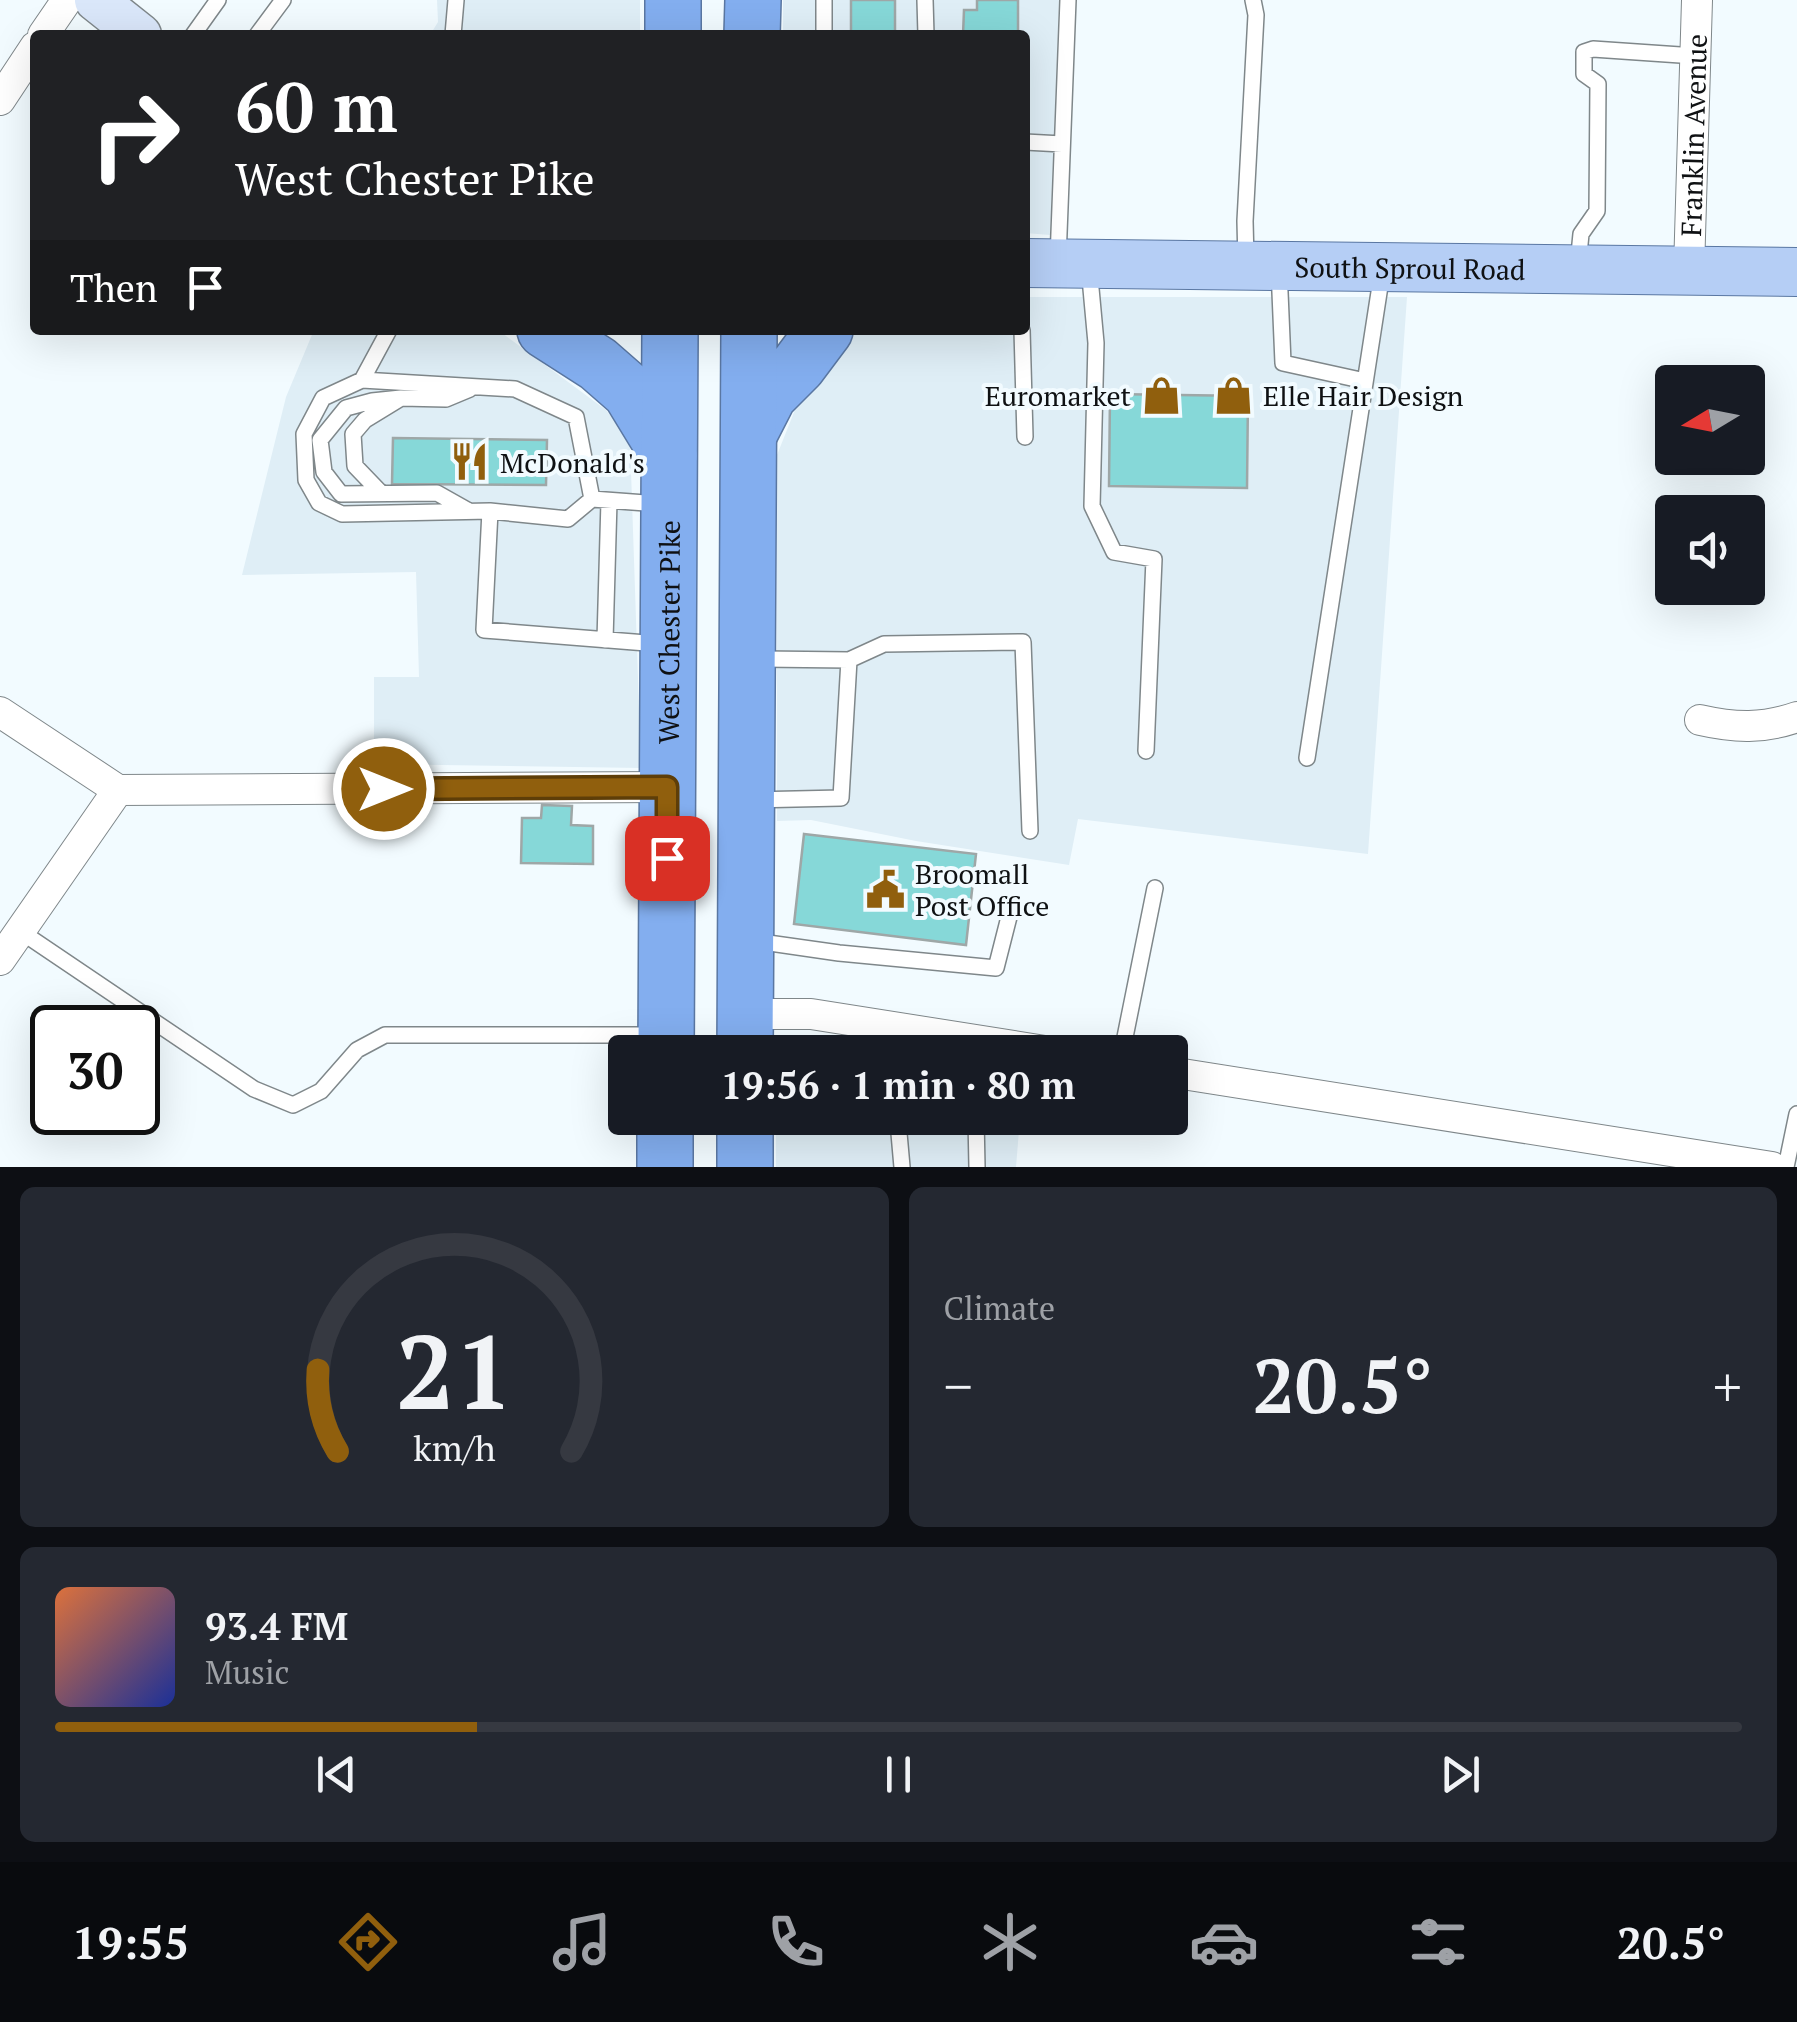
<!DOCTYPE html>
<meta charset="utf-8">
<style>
body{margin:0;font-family:"PT Serif",serif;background:#242831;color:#f1f3f6;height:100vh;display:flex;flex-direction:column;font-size:38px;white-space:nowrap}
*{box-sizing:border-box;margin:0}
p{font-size:32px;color:#9ea1a6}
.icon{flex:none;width:55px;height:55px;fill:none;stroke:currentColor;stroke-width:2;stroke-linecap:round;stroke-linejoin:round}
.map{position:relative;height:1167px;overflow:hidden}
.details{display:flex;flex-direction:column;gap:20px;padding:20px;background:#0d0f14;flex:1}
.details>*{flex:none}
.top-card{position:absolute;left:30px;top:30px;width:1000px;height:305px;border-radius:10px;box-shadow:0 10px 40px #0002;background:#202124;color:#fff;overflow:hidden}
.needle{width:65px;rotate:260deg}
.controls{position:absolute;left:1655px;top:365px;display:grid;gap:20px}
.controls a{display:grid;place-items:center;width:110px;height:110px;border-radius:10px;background:#171b24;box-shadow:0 10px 40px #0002;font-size:50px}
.speed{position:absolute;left:30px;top:1005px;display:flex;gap:20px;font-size:50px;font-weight:700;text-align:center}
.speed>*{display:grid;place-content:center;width:130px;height:130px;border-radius:50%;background:#171b24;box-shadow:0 10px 40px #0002;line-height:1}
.speed .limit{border:5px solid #111;border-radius:15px;background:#fff;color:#111}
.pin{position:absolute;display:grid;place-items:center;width:85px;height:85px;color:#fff;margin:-42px;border-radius:20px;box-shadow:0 5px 15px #0006}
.me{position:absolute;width:110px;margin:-55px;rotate:90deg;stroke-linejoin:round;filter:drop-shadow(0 0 8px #0008)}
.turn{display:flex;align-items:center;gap:35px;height:210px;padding:0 40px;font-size:45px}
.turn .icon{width:130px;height:130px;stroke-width:2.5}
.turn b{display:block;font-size:70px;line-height:85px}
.then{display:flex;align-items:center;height:95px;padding:0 40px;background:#0003;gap:20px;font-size:38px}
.big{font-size:75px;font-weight:700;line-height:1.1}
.details .widget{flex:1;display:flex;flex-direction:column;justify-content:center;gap:15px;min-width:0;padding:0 35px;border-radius:15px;background:#242831}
.details .dial{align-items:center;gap:0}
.dial svg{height:260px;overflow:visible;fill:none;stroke:#363941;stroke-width:7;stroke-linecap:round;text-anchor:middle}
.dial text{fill:#f1f3f6;stroke:none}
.song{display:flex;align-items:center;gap:30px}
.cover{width:120px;height:120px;border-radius:15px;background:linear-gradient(135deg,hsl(20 70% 55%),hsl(230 70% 35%))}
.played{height:10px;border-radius:5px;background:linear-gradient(90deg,#905f0d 25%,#363941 25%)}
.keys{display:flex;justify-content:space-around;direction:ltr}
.heat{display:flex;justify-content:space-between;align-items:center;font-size:55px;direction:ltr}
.details .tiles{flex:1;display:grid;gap:20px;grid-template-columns:1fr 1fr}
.widget:last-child{grid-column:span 2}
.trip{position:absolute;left:608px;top:1035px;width:580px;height:100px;border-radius:10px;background:#171b24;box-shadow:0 10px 40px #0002;font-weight:700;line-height:100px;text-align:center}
.menu{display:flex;height:160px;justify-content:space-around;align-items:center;background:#090b0e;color:#9ea1a6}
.menu .icon{width:70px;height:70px}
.menu .active{color:#905f0d}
.menu b{font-size:45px;color:#f1f3f6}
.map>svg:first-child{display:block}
.built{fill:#dfeef6}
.building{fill:#86d8d8;stroke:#9ea7a7;stroke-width:2.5}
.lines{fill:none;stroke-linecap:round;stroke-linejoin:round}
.lane-casing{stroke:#7f878a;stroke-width:18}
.street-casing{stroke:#7f878a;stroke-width:32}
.secondary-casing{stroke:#7f878a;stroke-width:45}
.primary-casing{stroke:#5a77a2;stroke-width:50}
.highway-casing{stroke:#5a77a2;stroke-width:58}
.lane{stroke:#fff;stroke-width:15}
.street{stroke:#fff;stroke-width:30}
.secondary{stroke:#dae7fa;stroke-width:42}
.primary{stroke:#b5cef5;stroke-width:48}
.highway{stroke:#83aeef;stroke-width:55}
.route-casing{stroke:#5e3e08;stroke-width:25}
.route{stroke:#905f0d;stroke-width:18}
.labels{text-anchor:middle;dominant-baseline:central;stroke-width:8;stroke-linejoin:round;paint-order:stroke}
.street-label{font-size:28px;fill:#0f1113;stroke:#f2fbff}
.poi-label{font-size:28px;fill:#0f1113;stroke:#f2fbff;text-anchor:start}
</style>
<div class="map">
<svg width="1797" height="1167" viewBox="0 0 1797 1167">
<rect width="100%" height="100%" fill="#f2fbff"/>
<!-- built -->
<path class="built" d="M 437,0 L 640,0 L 640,35 L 430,35 L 438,22 Z
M 783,0 L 1059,0 L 1050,235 L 1025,233 L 1025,35 L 783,35 Z
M 1025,297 L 1407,297 L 1368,854 L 1078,819 L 1069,865 L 916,841 L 811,820 L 777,821 L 777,455 L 812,367 L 852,330 L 1025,330 Z
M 314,330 L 498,330 L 606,410 L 630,441 L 641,768 L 374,764 L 374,677 L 419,677 L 416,572 L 242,575 L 286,397 Z
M 776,1036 L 840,1039 L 893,1052 L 776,1052 Z
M 776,1118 L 1020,1118 L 1016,1167 L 776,1167 Z"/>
<!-- building -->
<path class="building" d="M 851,0 L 895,0 L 895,35 L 851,35 Z
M 977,0 L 1018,0 L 1018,35 L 963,35 L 964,10 L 977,10 Z
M 1110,394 L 1248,396 L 1247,488 L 1109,486 Z
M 393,438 L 547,440 L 546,485 L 392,484 Z
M 542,805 L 572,806 L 571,825 L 593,826 L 593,864 L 521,863 L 522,818 L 541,818 Z
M 804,834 L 976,854 L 966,945 L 794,924 Z"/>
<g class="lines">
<defs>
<path id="lane" d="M 925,0 L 926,35
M 193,35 L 218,0
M 257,35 L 283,0
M 453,35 L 456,0
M 824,35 L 824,0
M 1025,142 L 1062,144
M 1058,259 L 1068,0
M 1246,261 L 1245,221 L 1256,15 L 1253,0
M 1578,264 L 1581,234 L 1597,211 L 1598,84 L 1584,74 L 1584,52 L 1593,49 L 1695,56
M 1089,267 L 1096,343 L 1092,506 L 1114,552 L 1154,559 L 1146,751
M 1279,269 L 1283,363 L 1365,381
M 1022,330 L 1025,437
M 362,380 L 389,330
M 401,398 L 372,401 L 346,408 L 320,440 L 324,472 L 341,494 L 437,493 L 469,511
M 380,492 L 355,466 L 353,434 L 365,420 L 401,398 L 446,399 L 470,389
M 490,511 L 342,514 L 319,503 L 306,480 L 304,434 L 323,398 L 362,380 L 515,389 L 576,417 L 592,499
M 605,640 L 609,501
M 659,644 L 484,630 L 490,511 L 568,519 L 592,499 L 659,504
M 755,659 L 849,660 L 841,798 L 756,800
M 849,660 L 884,644 L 1023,642 L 1030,831
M 1307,758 L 1382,273
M 20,931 L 254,1089 L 293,1105 L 321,1091 L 357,1050 L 385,1035 L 659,1035
M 755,941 L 839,953 L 996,968 L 1010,913
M 1122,1052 L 1155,888
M 976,1118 L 977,1167
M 902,1167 L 898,1122 L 903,1118
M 1786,1167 L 1797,1114"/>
<g id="street">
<path d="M 43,35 L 67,0"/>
<path d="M 0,100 L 35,47"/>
<path id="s1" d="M 1689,270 L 1697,0"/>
<path d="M 0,712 L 118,790 L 667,787"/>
<path d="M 1700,720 C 1735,728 1763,729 1797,717"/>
<path d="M 0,960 L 118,790"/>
<path d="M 746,1014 L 811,1014 L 1051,1052"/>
<path d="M 1170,1072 L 1772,1167"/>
</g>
<path id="secondary" d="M 96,0 L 140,35"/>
<g id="primary">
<path id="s2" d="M 1025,263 L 1797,272"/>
</g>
<g id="highway">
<path d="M 673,35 L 673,0"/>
<path d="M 752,35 L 753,0"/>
<path d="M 545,330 L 598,364 L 630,392 L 669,456"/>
<path d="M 749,434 L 769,395 L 798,366 L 825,330"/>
<path id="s3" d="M 666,1052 L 670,330"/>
<path d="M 745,1052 L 749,330"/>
<path d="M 665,1167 L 665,1118"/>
<path d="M 745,1167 L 745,1118"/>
</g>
</defs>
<!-- lane casing -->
<use href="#lane" class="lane-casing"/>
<!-- street casing -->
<use href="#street" class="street-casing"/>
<!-- secondary casing -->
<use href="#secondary" class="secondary-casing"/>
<!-- primary casing -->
<use href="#primary" class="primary-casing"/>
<!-- highway casing -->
<use href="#highway" class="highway-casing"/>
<!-- lane -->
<use href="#lane" class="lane"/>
<!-- street -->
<use href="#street" class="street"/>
<!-- secondary -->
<use href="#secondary" class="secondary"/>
<!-- primary -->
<use href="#primary" class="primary"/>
<!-- highway -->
<use href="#highway" class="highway"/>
</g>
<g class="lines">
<defs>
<path id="route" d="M 384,789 L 667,787 L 667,858"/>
</defs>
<!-- route casing -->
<use href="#route" class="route-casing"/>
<!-- route -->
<use href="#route" class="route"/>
</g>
<!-- icons -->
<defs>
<symbol id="shop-bare" viewBox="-9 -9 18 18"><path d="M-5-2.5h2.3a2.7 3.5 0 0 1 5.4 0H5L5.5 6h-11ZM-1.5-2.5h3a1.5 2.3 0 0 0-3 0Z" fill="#905f0d" stroke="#f2fbff" stroke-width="2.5" paint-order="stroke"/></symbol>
<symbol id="restaurant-bare" viewBox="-9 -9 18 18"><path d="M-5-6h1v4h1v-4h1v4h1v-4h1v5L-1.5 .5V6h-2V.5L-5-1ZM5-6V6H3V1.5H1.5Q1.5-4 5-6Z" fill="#905f0d" stroke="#f2fbff" stroke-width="2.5" paint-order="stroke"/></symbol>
<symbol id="civic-bare" viewBox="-9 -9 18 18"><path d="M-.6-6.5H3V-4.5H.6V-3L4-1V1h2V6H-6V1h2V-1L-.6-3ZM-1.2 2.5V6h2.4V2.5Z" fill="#905f0d" stroke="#f2fbff" stroke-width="2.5" paint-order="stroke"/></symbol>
</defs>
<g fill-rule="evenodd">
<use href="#shop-bare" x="1134" y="368" width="55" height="55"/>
<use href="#shop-bare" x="1206" y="368" width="55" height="55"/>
<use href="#restaurant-bare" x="442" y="434" width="55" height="55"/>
<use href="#civic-bare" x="858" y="862" width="55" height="55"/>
</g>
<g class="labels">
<!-- street labels -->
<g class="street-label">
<text stroke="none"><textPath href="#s1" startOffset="135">Franklin Avenue</textPath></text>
<text stroke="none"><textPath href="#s2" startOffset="385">South Sproul Road</textPath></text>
<text stroke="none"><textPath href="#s3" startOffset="420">West Chester Pike</textPath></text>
</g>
<!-- poi labels -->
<g class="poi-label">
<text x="1131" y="395" text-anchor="end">Euromarket</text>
<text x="1263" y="395">Elle Hair Design</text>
<text x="500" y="462">McDonald's</text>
<text x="915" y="873">Broomall<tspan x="915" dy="32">Post Office</tspan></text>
</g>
</g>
</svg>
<div class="controls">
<a><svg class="needle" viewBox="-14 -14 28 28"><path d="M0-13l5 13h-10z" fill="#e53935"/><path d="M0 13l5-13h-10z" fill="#9ea1a6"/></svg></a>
<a><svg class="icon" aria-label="sound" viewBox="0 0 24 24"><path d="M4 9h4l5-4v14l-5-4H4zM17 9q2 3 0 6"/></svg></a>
</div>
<div class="speed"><div class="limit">30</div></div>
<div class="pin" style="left:667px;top:858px;background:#d93025"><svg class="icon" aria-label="arrive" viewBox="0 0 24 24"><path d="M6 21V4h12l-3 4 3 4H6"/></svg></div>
<svg class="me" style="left:384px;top:789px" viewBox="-20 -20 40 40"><circle r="17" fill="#905f0d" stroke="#fff" stroke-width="3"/><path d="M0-11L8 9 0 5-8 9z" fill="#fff"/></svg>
<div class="trip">19:56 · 1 min · 80 m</div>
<div class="top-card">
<div class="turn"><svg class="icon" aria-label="right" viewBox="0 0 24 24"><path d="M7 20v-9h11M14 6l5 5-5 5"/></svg><div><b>60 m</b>West Chester Pike</div></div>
<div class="then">Then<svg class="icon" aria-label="arrive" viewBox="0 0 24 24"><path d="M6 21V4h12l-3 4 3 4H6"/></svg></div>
</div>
</div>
<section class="details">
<div class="tiles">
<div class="widget dial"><svg viewBox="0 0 100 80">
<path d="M14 69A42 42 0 1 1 86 69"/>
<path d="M14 69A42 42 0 0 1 8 44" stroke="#905f0d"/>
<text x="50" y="56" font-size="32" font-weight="700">21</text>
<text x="50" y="72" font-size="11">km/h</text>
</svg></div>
<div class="widget"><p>Climate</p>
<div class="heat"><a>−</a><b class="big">20.5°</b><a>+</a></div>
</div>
<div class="widget">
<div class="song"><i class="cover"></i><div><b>93.4 FM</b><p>Music</p></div></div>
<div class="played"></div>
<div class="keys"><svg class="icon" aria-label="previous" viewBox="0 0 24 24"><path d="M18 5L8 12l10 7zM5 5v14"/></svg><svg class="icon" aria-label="pause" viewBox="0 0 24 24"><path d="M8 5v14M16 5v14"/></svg><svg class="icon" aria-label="next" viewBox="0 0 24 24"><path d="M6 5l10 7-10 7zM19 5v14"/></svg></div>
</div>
</div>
</section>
<nav class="menu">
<b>19:55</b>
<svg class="icon active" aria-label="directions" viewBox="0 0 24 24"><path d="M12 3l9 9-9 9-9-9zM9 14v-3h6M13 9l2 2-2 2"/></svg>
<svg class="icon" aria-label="music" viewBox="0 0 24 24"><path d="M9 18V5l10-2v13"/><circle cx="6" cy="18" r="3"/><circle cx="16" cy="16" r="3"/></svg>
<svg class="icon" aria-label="phone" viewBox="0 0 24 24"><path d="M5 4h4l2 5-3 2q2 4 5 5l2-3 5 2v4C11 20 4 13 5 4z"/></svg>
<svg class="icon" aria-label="climate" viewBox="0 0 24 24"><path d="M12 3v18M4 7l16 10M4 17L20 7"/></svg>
<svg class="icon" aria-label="car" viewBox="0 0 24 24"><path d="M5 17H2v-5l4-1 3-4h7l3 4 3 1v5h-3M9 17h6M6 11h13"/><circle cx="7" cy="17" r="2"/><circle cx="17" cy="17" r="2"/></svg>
<svg class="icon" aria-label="filters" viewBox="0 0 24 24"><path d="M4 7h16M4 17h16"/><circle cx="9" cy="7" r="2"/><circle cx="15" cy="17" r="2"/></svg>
<b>20.5°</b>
</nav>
